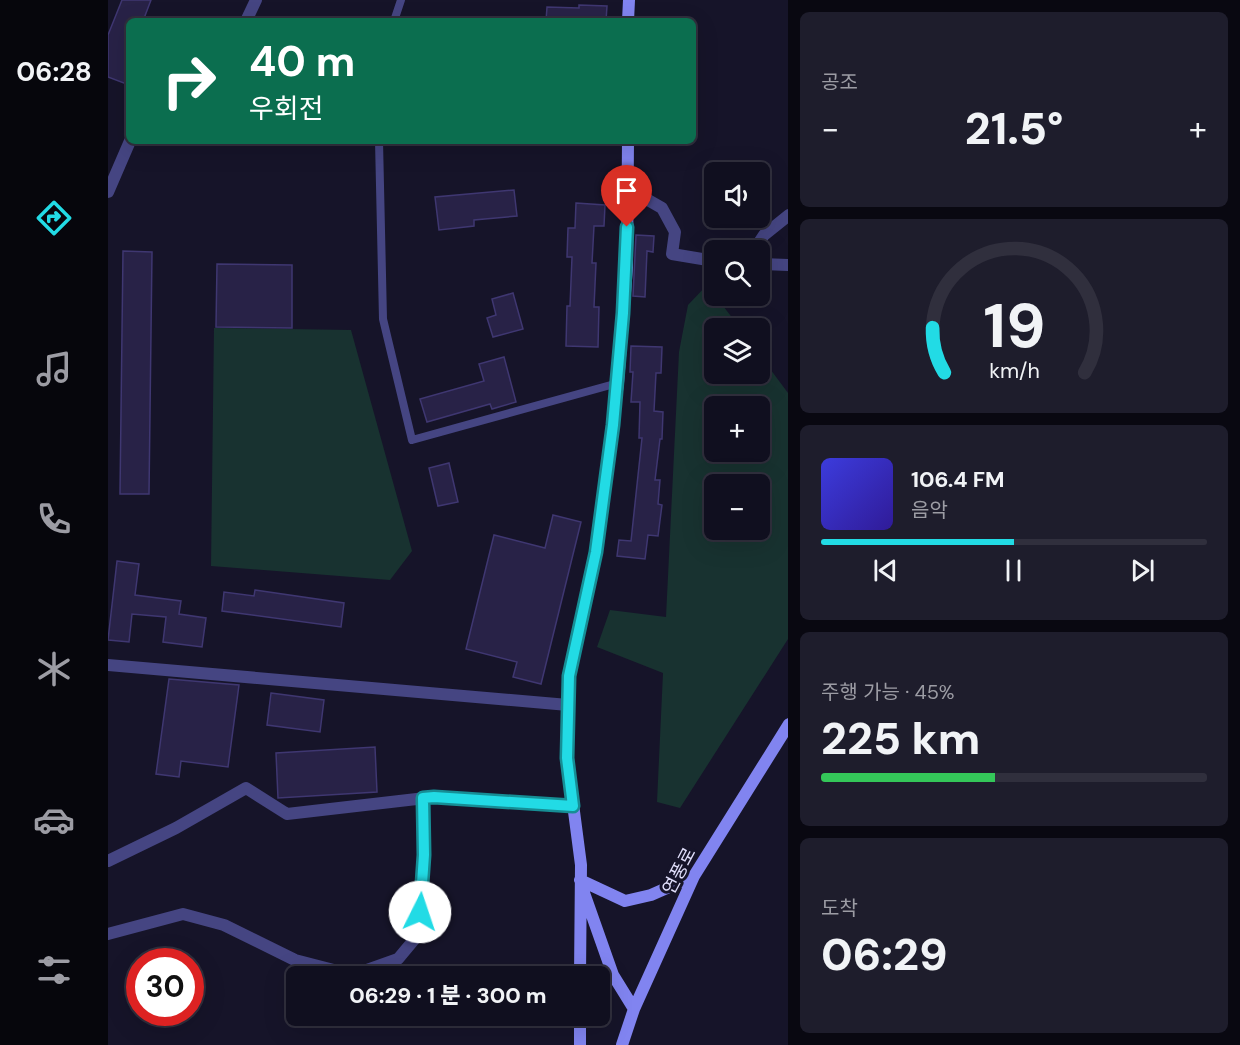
<!DOCTYPE html>
<html lang="ko">
<meta charset="utf-8">
<style>
body{margin:0;font-family:"DM Sans","Noto Sans KR",sans-serif;background:#1e1d2c;color:#f1f3f6;height:100vh;display:flex;flex-direction:column;font-size:22px;white-space:nowrap}
*{box-sizing:border-box;margin:0}
p{font-size:20px;color:#9c9ca4}
.icon{flex:none;width:33px;height:33px;fill:none;stroke:currentColor;stroke-width:2;stroke-linecap:round;stroke-linejoin:round}
.map{position:relative;flex:1;overflow:hidden}
.panel{display:flex;flex-direction:column;gap:12px;padding:12px;background:#090811;width:452px}
.panel>*{flex:none}
.banner{position:absolute;left:18px;top:18px;width:570px;height:126px;border-radius:9px;box-shadow:0 6px 24px #0002,0 0 0 2px #302f3d;background:#0b6e4f;color:#fff;overflow:hidden}
.fabs{position:absolute;left:596px;top:162px;display:grid;gap:12px}
.fabs a{display:grid;place-items:center;width:66px;height:66px;border-radius:9px;background:#100f1f;box-shadow:0 6px 24px #0002,0 0 0 2px #302f3d;font-size:30px}
.speed{position:absolute;left:18px;top:948px;display:flex;gap:12px;font-size:30px;font-weight:700;text-align:center}
.speed>*{display:grid;place-content:center;width:78px;height:78px;border-radius:50%;background:#100f1f;box-shadow:0 6px 24px #0002,0 0 0 2px #302f3d;line-height:1}
.speed .limit{border:9px solid #d22;background:#fff;color:#111}
.pin{position:absolute;display:grid;place-items:center;width:51px;height:51px;color:#fff;margin:-62px -26px;border-radius:50% 50% 50% 0;rotate:-45deg;box-shadow:0 0 6px #0007}
.pin .icon{rotate:45deg}
.me{position:absolute;width:66px;margin:-33px;rotate:4deg;stroke-linejoin:round;filter:drop-shadow(0 0 4px #0008)}
.turn{display:flex;align-items:center;gap:21px;height:126px;padding:0 24px;font-size:27px}
.turn .icon{width:78px;height:78px;stroke-width:2.5}
.turn b{display:block;font-size:42px;line-height:51px}
.big{font-size:45px;font-weight:800;line-height:1.1}
.panel .tile{flex:1;display:flex;flex-direction:column;justify-content:center;gap:9px;min-width:0;padding:0 21px;border-radius:9px;background:#1e1d2c}
.panel .dial{align-items:center;gap:0}
.dial svg{height:156px;overflow:visible;fill:none;stroke:#302f3d;stroke-width:7;stroke-linecap:round;text-anchor:middle}
.dial text{fill:#f1f3f6;stroke:none}
.song{display:flex;align-items:center;gap:18px}
.cover{width:72px;height:72px;border-radius:9px;background:linear-gradient(135deg,hsl(240 70% 55%),hsl(250 70% 35%))}
.played{height:6px;border-radius:3px;background:linear-gradient(90deg,#22dbe5 50%,#302f3d 50%)}
.keys{display:flex;justify-content:space-around;direction:ltr}
.heat{display:flex;justify-content:space-between;align-items:center;font-size:33px;direction:ltr}
.charge{height:9px;border-radius:4px;background:linear-gradient(90deg,#34c759 45%,#302f3d 0)}
.trip{position:absolute;left:178px;top:966px;width:324px;height:60px;border-radius:9px;background:#100f1f;box-shadow:0 6px 24px #0002,0 0 0 2px #302f3d;font-weight:800;line-height:60px;text-align:center}
main{display:flex;flex:1;min-height:0}
.menu{display:flex;flex-direction:column;width:108px;justify-content:space-around;align-items:center;background:#06060c;color:#9c9ca4}
.menu .icon{width:42px;height:42px}
.menu .on{color:#22dbe5}
.menu b{font-size:27px;color:#f1f3f6}
.map>svg:first-child{display:block}
.green{fill:#183230;fill-rule:evenodd}
.building{fill:#282247;stroke:#3f3771;stroke-width:1.5}
.lines{fill:none;stroke-linecap:round;stroke-linejoin:round}
.service{stroke:#454582;stroke-width:8}
.minor{stroke:#454582;stroke-width:12}
.secondary{stroke:#8184f0;stroke-width:12}
.route-casing{stroke:#168e95;stroke-width:15}
.route{stroke:#22dbe5;stroke-width:10}
.labels{text-anchor:middle;dominant-baseline:central;stroke-width:6;stroke-linejoin:round;paint-order:stroke}
.street-label{font-size:18px;fill:#e1dffb;stroke:#161429}
</style>
<main>
<nav class="menu">
<b>06:28</b>
<svg class="icon on" aria-label="directions" viewBox="0 0 24 24"><path d="M12 3l9 9-9 9-9-9zM9 14v-3h6M13 9l2 2-2 2"/></svg>
<svg class="icon" aria-label="music" viewBox="0 0 24 24"><path d="M9 18V5l10-2v13"/><circle cx="6" cy="18" r="3"/><circle cx="16" cy="16" r="3"/></svg>
<svg class="icon" aria-label="phone" viewBox="0 0 24 24"><path d="M5 4h4l2 5-3 2q2 4 5 5l2-3 5 2v4C11 20 4 13 5 4z"/></svg>
<svg class="icon" aria-label="climate" viewBox="0 0 24 24"><path d="M12 3v18M4 7l16 10M4 17L20 7"/></svg>
<svg class="icon" aria-label="car" viewBox="0 0 24 24"><path d="M5 17H2v-5l4-1 3-4h7l3 4 3 1v5h-3M9 17h6M6 11h13"/><circle cx="7" cy="17" r="2"/><circle cx="17" cy="17" r="2"/></svg>
<svg class="icon" aria-label="filters" viewBox="0 0 24 24"><path d="M4 7h16M4 17h16"/><circle cx="9" cy="7" r="2"/><circle cx="15" cy="17" r="2"/></svg>
</nav>
<div class="map">
<svg width="681" height="1045" viewBox="0 0 681 1045">
<rect width="100%" height="100%" fill="#161429"/>
<!-- green -->
<path class="green" d="M 599,285 L 632,328 L 606,328 L 606,374 L 651,374 L 651,354 L 680,393 L 680,639 L 572,808 L 549,802 L 555,673 L 489,647 L 502,610 L 558,617 L 571,352 L 580,305 ZM 606,406 L 651,406 L 651,452 L 606,452 ZM 606,484 L 651,484 L 651,530 L 606,530 Z
M 106,328 L 243,330 L 304,551 L 282,580 L 103,566 Z"/>
<!-- building -->
<path class="building" d="M 14,0 L 43,0 L 35,21 L 21,21 L 21,85 L 0,77 L 0,35 Z
M 471,5 L 499,6 L 498,21 L 438,21 L 439,7 L 471,8 Z
M 406,190 L 409,216 L 366,220 L 366,226 L 331,230 L 327,197 Z
M 468,203 L 497,205 L 496,226 L 486,226 L 484,263 L 488,263 L 486,307 L 491,307 L 490,347 L 458,346 L 459,306 L 462,306 L 464,257 L 459,257 L 460,228 L 467,228 Z
M 528,235 L 546,236 L 545,252 L 539,251 L 537,297 L 525,296 Z
M 15,251 L 44,252 L 41,494 L 12,494 Z
M 109,264 L 184,265 L 184,328 L 108,327 Z
M 405,293 L 415,329 L 385,337 L 379,318 L 388,315 L 384,299 Z
M 523,346 L 554,347 L 553,373 L 548,373 L 546,411 L 555,412 L 554,439 L 552,439 L 547,480 L 552,480 L 550,504 L 554,505 L 550,536 L 540,535 L 537,559 L 509,556 L 511,540 L 523,541 L 534,438 L 531,438 L 532,402 L 523,402 L 525,372 L 522,372 Z
M 396,357 L 408,402 L 384,409 L 382,404 L 319,422 L 312,399 L 376,381 L 371,364 Z
M 341,463 L 350,502 L 330,506 L 321,468 Z
M 445,515 L 473,522 L 433,684 L 405,677 L 409,662 L 358,649 L 386,535 L 437,548 Z
M 9,561 L 31,564 L 27,595 L 73,601 L 71,614 L 98,618 L 94,647 L 55,642 L 58,617 L 24,614 L 21,642 L 0,640 Z
M 147,590 L 236,603 L 233,627 L 114,611 L 116,592 L 146,596 Z
M 61,679 L 131,685 L 120,767 L 73,761 L 71,777 L 48,774 Z
M 163,693 L 216,700 L 212,732 L 159,725 Z
M 267,747 L 269,792 L 170,798 L 168,753 Z"/>
<g class="lines">
<!-- service -->
<path class="service" d="M 286,21 L 293,0
M 271,141 L 275,319 L 304,440 L 510,383"/>
<!-- minor -->
<path class="minor" d="M 138,21 L 148,0
M 519,188 L 554,208 L 567,232 L 564,254 L 606,261
M 0,192 L 22,141
M 646,250 L 656,235 L 681,215
M 651,264 L 681,265
M 0,665 L 460,705
M 0,861 L 68,828 L 138,788 L 179,814 L 326,797 L 465,806
M 0,934 L 75,914 L 116,925 L 187,960 L 245,975 L 290,959 L 310,935 L 316,855 L 315,798"/>
<!-- secondary -->
<path class="secondary" d="M 520,21 L 521,0
M 472,880 L 517,901 L 543,895 L 586,876
M 475,890 L 505,975 L 526,1009
M 472,976 L 473,865 L 459,758 L 461,677 L 488,552 L 510,383 L 519,267 L 520,141
M 472,1016 L 472,1045
M 514,1045 L 526,1009 L 586,876 L 681,724"/>
</g>
<g class="lines">
<defs>
<path id="route" d="M 312,912 L 316,855 L 315,798 L 326,797 L 465,806 L 459,758 L 461,676 L 488,552 L 505,425 L 515,313 L 519,227"/>
</defs>
<!-- route casing -->
<use href="#route" class="route-casing"/>
<!-- route -->
<use href="#route" class="route"/>
</g>
<g class="labels">
<!-- street labels -->
<g class="street-label">
<text transform="translate(571 871) rotate(-62)">연풍로</text>
</g>
</g>
</svg>
<div class="fabs">
<a><svg class="icon" aria-label="sound" viewBox="0 0 24 24"><path d="M4 9h4l5-4v14l-5-4H4zM17 9q2 3 0 6"/></svg></a>
<a><svg class="icon" aria-label="search" viewBox="0 0 24 24"><circle cx="10" cy="10" r="6"/><path d="M15 15l6 6"/></svg></a>
<a><svg class="icon" aria-label="layers" viewBox="0 0 24 24"><path d="M12 4l9 5-9 5-9-5zM3 14l9 5 9-5"/></svg></a>
<a>+</a>
<a>−</a>
</div>
<div class="speed"><div class="limit">30</div></div>
<div class="pin" style="left:519px;top:227px;background:#d93025"><svg class="icon" aria-label="arrive" viewBox="0 0 24 24"><path d="M6 21V4h12l-3 4 3 4H6"/></svg></div>
<svg class="me" style="left:312px;top:912px" viewBox="-20 -20 40 40"><circle r="19" fill="#fff"/><path d="M0-13L10 11 0 6-10 11z" fill="#22dbe5"/></svg>
<div class="trip">06:29 · 1 분 · 300 m</div>
<div class="banner">
<div class="turn"><svg class="icon" aria-label="right" viewBox="0 0 24 24"><path d="M7 20v-9h11M14 6l5 5-5 5"/></svg><div><b>40 m</b>우회전</div></div>
</div>
</div>
<section class="panel">
<div class="tile"><p>공조</p>
<div class="heat"><a>−</a><b class="big">21.5°</b><a>+</a></div>
</div>
<div class="tile dial"><svg viewBox="0 0 100 80">
<path d="M14 69A42 42 0 1 1 86 69"/>
<path d="M14 69A42 42 0 0 1 8 46" stroke="#22dbe5"/>
<text x="50" y="56" font-size="32" font-weight="700">19</text>
<text x="50" y="72" font-size="11">km/h</text>
</svg></div>
<div class="tile">
<div class="song"><i class="cover"></i><div><b>106.4 FM</b><p>음악</p></div></div>
<div class="played"></div>
<div class="keys"><svg class="icon" aria-label="previous" viewBox="0 0 24 24"><path d="M18 5L8 12l10 7zM5 5v14"/></svg><svg class="icon" aria-label="pause" viewBox="0 0 24 24"><path d="M8 5v14M16 5v14"/></svg><svg class="icon" aria-label="next" viewBox="0 0 24 24"><path d="M6 5l10 7-10 7zM19 5v14"/></svg></div>
</div>
<div class="tile"><p>주행 가능 · 45%</p><b class="big">225 km</b><div class="charge"></div></div>
<div class="tile"><p>도착</p><b class="big">06:29</b></div>
</section>
</main>
